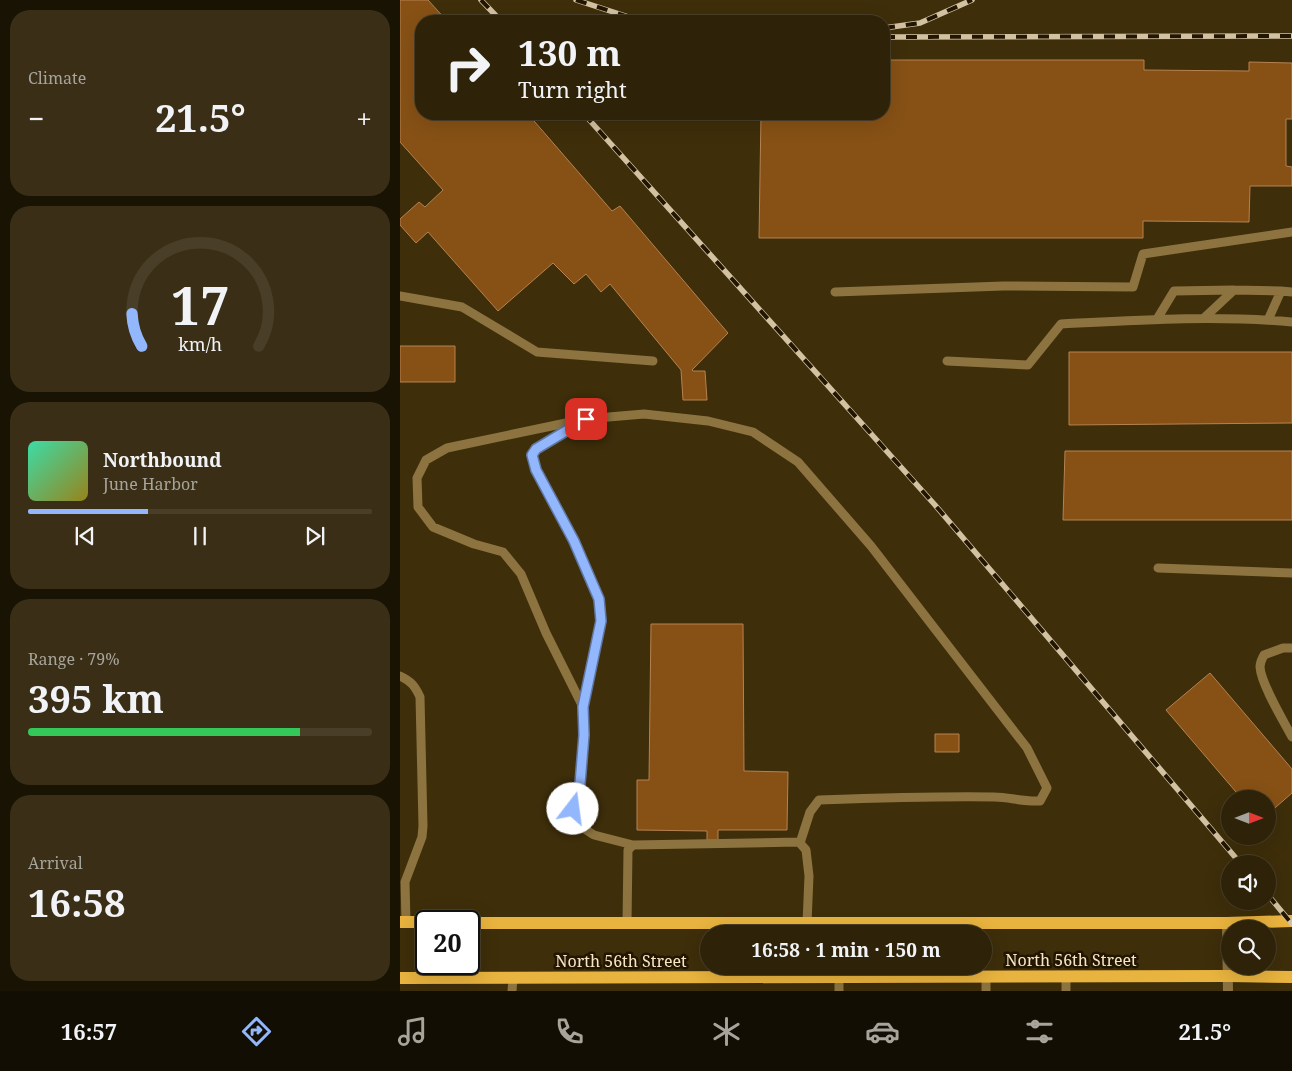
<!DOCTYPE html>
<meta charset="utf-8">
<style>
body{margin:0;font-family:"Noto Serif",serif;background:#3a2f16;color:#f1f3f6;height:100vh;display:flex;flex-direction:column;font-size:19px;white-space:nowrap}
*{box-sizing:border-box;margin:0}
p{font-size:16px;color:#a7a49c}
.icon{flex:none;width:28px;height:28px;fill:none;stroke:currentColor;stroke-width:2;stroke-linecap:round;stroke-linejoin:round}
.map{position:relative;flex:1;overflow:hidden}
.details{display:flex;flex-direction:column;gap:10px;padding:10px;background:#191304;width:400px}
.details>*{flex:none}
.hud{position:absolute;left:15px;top:15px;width:475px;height:105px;border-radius:20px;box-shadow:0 5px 20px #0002,0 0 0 1px #493f29;background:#2e2208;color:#f1f3f6;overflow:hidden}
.needle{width:32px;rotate:90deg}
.buttons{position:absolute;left:821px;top:790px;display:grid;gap:10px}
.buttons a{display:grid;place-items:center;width:55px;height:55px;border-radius:50%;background:#2e2208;box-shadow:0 5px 20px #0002,0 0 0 1px #493f29;font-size:25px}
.speed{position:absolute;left:15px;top:910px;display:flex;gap:10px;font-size:25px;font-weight:700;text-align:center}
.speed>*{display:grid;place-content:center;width:65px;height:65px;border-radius:50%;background:#2e2208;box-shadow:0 5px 20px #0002,0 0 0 1px #493f29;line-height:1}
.speed .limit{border:2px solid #111;border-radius:8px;background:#fff;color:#111}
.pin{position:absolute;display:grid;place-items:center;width:42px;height:42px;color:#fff;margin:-21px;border-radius:10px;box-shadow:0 2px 8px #0006}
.me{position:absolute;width:55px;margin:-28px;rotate:15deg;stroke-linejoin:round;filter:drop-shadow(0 0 4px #0008)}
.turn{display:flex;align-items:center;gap:18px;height:105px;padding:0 20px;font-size:22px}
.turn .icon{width:65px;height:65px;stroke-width:2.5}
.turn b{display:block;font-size:35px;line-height:42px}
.big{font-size:38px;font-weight:700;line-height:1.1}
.details .card{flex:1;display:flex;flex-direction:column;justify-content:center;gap:8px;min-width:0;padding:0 18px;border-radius:20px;background:#3a2f16}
.details .dial{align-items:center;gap:0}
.dial svg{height:130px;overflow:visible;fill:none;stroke:#493f29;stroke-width:7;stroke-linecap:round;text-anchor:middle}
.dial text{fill:#f1f3f6;stroke:none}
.song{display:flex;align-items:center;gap:15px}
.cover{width:60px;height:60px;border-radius:8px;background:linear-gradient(135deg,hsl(160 70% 55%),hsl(50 70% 35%))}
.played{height:5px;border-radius:2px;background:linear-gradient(90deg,#93b7fd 35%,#493f29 35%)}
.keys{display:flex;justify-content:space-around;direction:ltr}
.heat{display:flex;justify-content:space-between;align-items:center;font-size:28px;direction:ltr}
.charge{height:8px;border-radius:4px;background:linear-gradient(90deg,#34c759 79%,#493f29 0)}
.trip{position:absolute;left:300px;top:925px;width:292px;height:50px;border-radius:25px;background:#2e2208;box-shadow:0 5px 20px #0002,0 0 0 1px #493f29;font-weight:700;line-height:50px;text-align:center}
.dock{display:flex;height:80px;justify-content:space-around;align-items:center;background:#120e03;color:#a7a49c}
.dock .icon{width:35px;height:35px}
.dock .active{color:#93b7fd}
.dock b{font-size:22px;color:#f1f3f6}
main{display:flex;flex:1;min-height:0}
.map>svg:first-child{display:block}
.building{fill:#875115;stroke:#b68251}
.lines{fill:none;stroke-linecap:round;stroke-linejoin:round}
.service{stroke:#8c7340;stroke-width:9}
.minor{stroke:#8c7340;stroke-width:10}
.primary{stroke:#e8b33e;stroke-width:12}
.rail-casing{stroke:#d3c2a2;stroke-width:5.5}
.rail{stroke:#231600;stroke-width:4;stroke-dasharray:11;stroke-linecap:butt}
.route-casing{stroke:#6077a4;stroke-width:12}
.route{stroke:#93b7fd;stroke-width:9}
.labels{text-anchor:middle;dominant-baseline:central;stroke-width:5;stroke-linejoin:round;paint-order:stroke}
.street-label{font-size:16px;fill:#f7e6c6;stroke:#231600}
</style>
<main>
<section class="details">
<div class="card"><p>Climate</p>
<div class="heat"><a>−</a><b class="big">21.5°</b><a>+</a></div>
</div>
<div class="card dial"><svg viewBox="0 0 100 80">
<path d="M14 69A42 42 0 1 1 86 69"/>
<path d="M14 69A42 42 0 0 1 8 49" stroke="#93b7fd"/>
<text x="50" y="56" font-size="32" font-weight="700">17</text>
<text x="50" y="72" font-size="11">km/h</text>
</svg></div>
<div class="card">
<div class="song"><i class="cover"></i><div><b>Northbound</b><p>June Harbor</p></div></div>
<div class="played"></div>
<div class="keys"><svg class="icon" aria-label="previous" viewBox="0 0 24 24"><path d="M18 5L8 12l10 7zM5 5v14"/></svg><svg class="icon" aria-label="pause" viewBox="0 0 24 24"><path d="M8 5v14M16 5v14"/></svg><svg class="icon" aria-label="next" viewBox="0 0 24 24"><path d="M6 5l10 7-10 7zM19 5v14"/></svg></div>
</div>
<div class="card"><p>Range · 79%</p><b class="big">395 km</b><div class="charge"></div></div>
<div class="card"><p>Arrival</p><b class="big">16:58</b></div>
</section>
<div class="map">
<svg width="892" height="991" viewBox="0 0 892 991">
<rect width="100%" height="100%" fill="#3e2e0a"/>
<!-- building -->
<path class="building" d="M 0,0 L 28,0 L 47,21 L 21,21 L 21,114 L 128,114 L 212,211 L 220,206 L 328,333 L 292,370 L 293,371 L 305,371 L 307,400 L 283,400 L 281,370 L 210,284 L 201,292 L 186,274 L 174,284 L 153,263 L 98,311 L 28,232 L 16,243 L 0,225 L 0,219 L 19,202 L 25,207 L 43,190 L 0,142 Z
M 484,60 L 744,60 L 744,70 L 849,71 L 849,62 L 892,63 L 892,119 L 886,119 L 886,166 L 892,167 L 892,186 L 850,186 L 849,222 L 743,221 L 743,238 L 359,238 L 361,114 L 484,114 Z
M 0,346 L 55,346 L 55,382 L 0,382 Z
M 669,352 L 892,352 L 892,423 L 669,425 Z
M 665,451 L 892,451 L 892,520 L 663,520 Z
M 251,624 L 343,624 L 344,771 L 388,772 L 387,830 L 318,830 L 318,840 L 307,840 L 307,831 L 237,830 L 237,780 L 249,780 Z
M 810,673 L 892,769 L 892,793 L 868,814 L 868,799 L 842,799 L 766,710 Z
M 535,734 L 559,734 L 559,752 L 535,752 Z"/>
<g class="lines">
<!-- service -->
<path class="service" d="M 435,292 L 603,286 L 733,287 L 743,254 L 892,232
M 0,296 L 62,307 L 137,352 L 253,361
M 804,318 L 834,290
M 757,319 L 774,291 L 834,290 L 881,291
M 868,320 L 881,291 L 892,292
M 547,361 L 628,365 L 661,324 C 738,320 815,315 892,322
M 179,423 L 136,449 L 132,455 L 136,470 L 174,541 L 199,599 L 201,621 L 183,707 L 184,735 L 180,784 L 173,809 L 180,826 L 194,835 L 233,845
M 758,568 L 892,573
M 892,648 L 883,648 L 864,655 C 862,659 860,662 860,667 C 861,684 883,720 892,737
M 0,676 C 11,681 15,686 20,697 L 23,826 L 22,837 L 5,882 L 6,922
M 183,707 L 146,633 L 121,574 L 103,552 L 74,544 L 33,527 L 18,507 L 17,478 L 26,460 L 47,448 L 185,419 L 244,414 L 308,421 L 353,432 L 398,462 L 471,546 L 627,748 L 647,788 L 640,801 C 622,802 610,797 594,797 C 535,796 477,798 419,800 L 410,812 L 400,843
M 227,923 L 228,850 L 233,845 L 399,842 L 406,850 L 409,876 L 407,923
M 666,976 L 666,991
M 439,977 L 439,991
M 112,991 L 113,978
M 586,991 L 586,976"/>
<!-- minor -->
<path class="minor" d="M 827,923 L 828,991"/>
<!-- primary -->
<path class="primary" d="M 0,922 L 26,922
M 69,923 L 827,923 L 892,921
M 0,978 L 828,976 L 892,977"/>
<defs>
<path id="rail" d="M 81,0 L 101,21
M 176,0 L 241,21
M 484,28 L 520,23 L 572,0
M 484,37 L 892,36
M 184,114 L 535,505 L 841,864
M 868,895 L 892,924"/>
</defs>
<!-- rail casing -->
<use href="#rail" class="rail-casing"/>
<!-- rail -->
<use href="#rail" class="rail"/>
</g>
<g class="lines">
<defs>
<path id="route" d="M 173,809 L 180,784 L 184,735 L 183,707 L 201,621 L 199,599 L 174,541 L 136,470 L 132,455 L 136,449 L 186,419"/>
</defs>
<!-- route casing -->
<use href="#route" class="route-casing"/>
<!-- route -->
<use href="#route" class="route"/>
</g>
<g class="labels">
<!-- street labels -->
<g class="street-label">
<text x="671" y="960">North 56th Street</text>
<text x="221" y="961">North 56th Street</text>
</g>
</g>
</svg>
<div class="buttons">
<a><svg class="needle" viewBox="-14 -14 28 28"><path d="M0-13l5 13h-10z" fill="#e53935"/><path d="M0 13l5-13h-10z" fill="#a7a49c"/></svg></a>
<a><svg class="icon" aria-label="sound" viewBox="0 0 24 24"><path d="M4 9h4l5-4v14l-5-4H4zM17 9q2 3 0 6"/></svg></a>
<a><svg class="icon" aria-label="search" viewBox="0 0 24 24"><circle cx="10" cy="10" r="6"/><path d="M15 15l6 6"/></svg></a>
</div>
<div class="speed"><div class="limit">20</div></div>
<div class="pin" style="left:186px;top:419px;background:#d93025"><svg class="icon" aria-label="arrive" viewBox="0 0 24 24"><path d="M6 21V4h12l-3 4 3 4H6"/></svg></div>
<svg class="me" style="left:173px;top:809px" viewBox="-20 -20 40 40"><circle r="19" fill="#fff"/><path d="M0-13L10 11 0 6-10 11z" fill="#93b7fd"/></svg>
<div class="trip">16:58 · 1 min · 150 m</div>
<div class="hud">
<div class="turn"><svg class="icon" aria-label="right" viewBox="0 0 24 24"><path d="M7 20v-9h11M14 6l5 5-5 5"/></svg><div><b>130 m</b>Turn right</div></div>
</div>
</div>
</main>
<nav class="dock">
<b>16:57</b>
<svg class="icon active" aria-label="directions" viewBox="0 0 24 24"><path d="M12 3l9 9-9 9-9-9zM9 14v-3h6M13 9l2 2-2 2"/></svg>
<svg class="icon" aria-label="music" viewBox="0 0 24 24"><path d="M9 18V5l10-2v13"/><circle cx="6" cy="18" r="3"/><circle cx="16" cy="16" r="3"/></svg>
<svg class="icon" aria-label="phone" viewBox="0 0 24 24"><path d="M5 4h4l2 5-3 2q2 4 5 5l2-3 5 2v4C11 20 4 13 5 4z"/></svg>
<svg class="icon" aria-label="climate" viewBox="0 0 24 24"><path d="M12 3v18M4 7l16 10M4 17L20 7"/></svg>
<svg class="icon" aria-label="car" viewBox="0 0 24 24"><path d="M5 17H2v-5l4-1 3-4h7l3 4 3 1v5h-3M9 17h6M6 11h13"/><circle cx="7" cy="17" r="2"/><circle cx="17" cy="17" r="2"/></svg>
<svg class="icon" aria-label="filters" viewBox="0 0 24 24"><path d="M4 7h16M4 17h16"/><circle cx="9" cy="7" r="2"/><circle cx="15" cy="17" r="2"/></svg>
<b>21.5°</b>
</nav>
